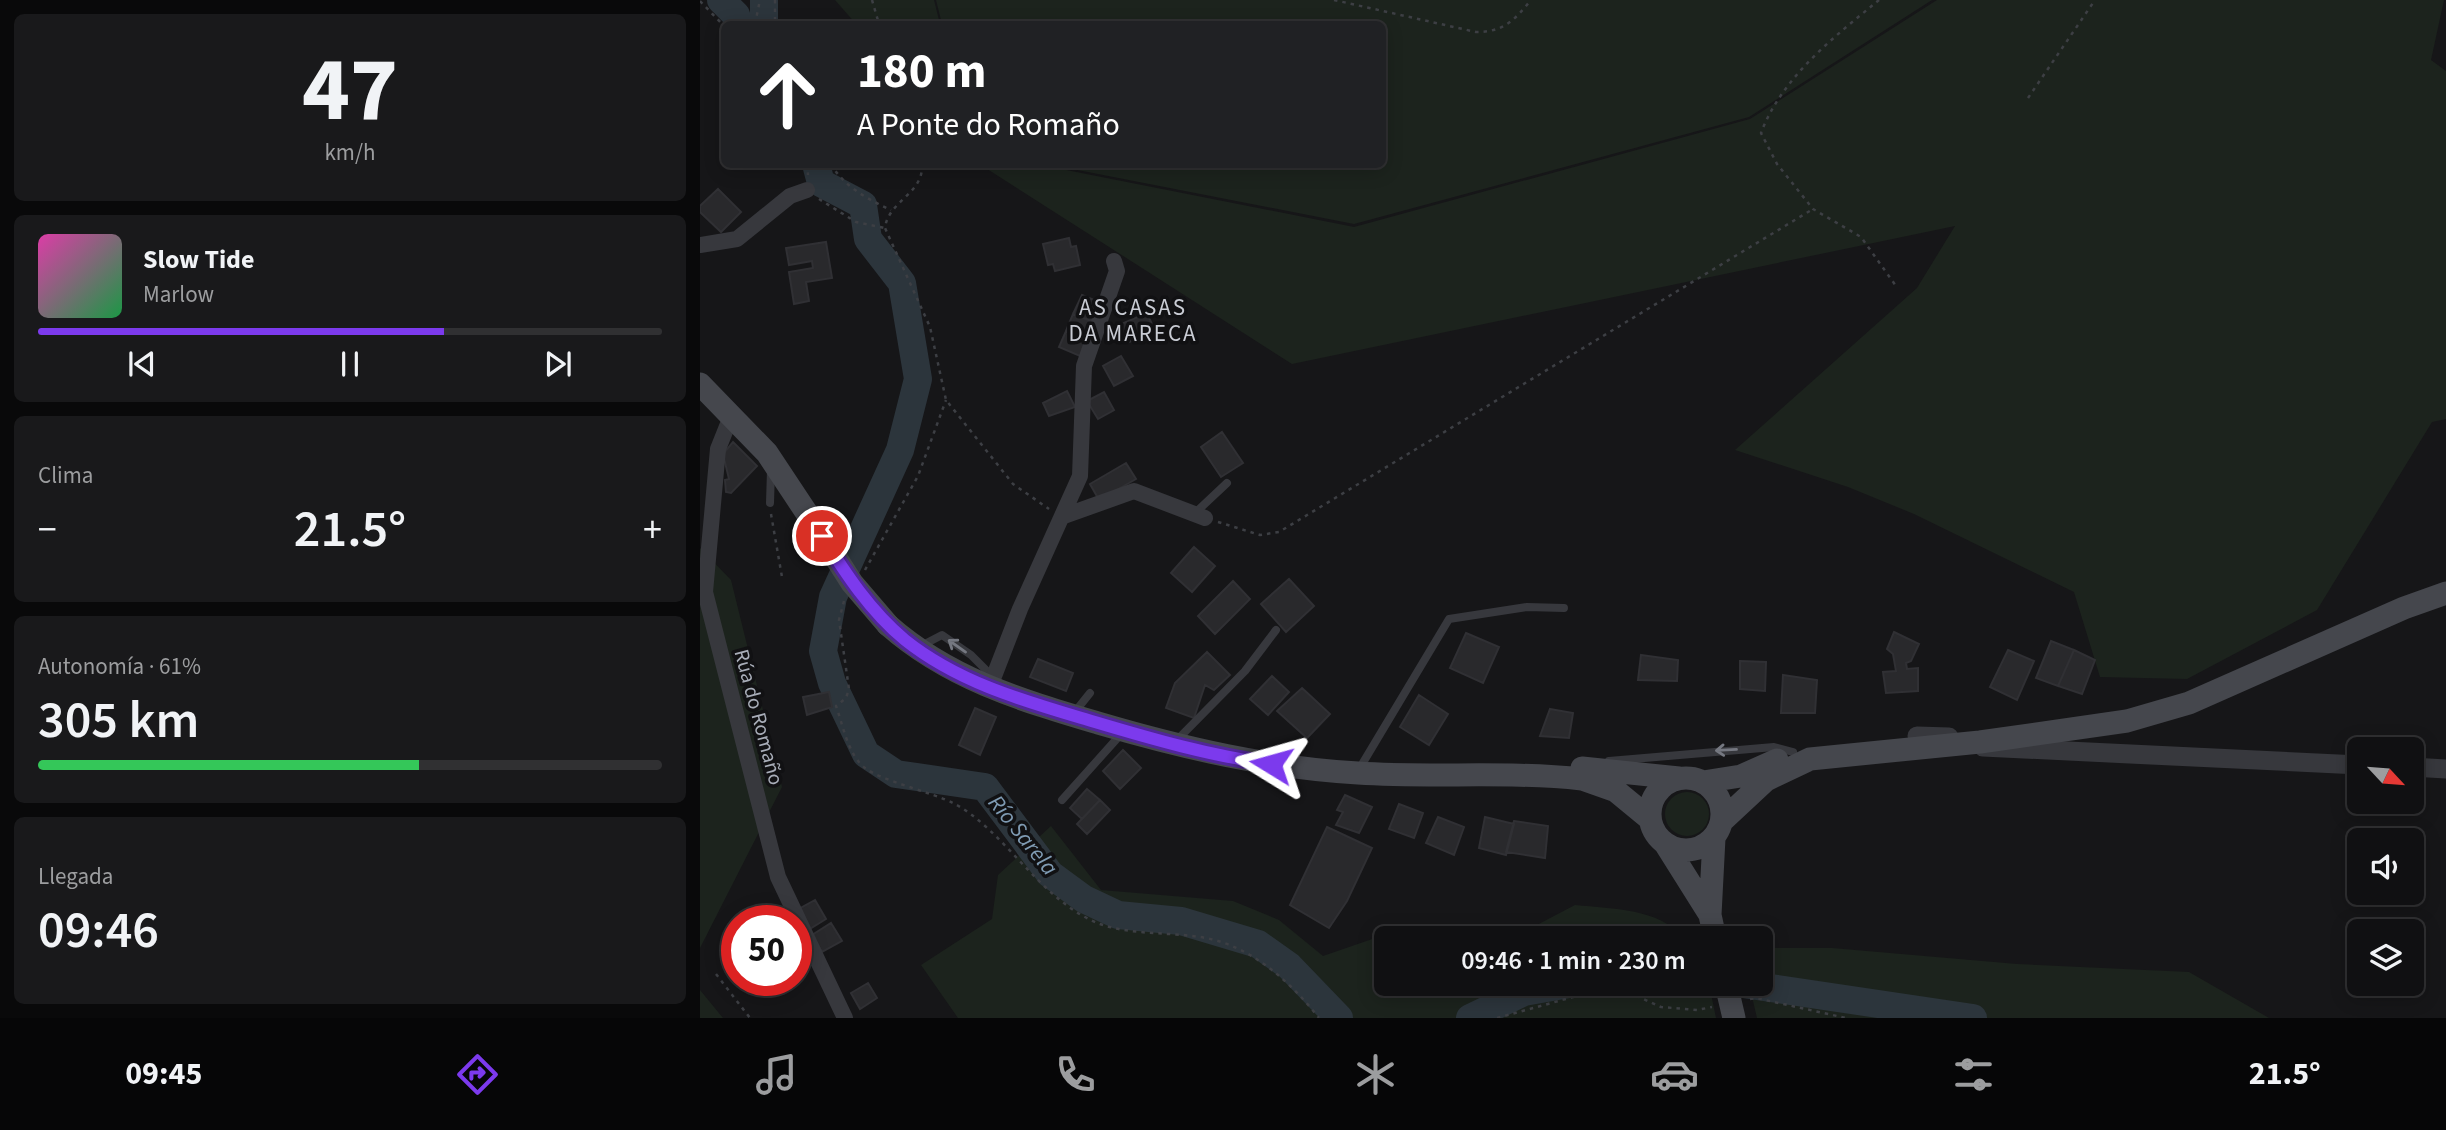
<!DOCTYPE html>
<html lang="es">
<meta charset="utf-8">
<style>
body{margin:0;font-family:"Source Sans 3",sans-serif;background:#19191b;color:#f1f3f6;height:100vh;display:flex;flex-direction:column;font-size:26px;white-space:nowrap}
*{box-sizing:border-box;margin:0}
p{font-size:23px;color:#9c9d9f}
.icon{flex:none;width:38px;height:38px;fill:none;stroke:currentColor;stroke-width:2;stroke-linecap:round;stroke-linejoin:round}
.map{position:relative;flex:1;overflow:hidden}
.panel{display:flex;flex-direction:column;gap:14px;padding:14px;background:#09090a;width:700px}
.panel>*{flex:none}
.top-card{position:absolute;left:21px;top:21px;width:665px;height:147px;border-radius:10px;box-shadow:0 4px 18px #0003,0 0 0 2px #303032;background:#202124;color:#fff;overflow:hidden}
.needle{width:46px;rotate:116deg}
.fabs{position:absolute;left:1647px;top:737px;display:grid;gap:14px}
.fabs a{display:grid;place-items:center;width:77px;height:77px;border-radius:10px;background:#101012;box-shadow:0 4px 18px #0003,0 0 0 2px #303032;font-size:35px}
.speed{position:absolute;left:21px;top:905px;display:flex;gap:14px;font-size:35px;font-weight:700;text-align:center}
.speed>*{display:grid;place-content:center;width:91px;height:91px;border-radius:50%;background:#101012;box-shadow:0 4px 18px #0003,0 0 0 2px #303032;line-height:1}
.speed .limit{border:10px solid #d22;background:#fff;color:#111}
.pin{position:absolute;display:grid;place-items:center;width:60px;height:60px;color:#fff;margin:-30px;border:4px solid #fff;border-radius:50%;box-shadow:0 2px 7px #0007}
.me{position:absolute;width:77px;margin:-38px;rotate:278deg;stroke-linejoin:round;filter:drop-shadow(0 0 5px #0008)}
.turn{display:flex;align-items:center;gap:24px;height:147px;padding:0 21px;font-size:32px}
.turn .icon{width:91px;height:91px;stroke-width:2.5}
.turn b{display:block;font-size:49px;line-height:60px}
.big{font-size:52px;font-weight:600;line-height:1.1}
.panel .card{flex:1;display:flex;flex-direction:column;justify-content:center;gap:10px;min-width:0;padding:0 24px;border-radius:10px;background:#19191b}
.panel .dial{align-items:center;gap:0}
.dial b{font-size:91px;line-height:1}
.song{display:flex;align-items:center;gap:21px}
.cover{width:84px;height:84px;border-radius:10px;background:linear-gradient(135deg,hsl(320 70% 55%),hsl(140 70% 35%))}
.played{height:7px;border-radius:4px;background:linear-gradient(90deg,#7c3aed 65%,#303032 65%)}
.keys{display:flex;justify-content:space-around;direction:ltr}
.heat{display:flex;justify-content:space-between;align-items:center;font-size:38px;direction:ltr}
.charge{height:10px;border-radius:5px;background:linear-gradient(90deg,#34c759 61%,#303032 0)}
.trip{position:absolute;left:674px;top:926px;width:399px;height:70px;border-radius:10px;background:#101012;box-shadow:0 4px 18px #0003,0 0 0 2px #303032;font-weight:600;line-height:70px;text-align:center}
.tabs{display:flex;height:112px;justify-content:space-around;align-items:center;background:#060607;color:#9c9d9f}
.tabs .icon{width:49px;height:49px}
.tabs .selected{color:#7c3aed}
.tabs b{font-size:32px;color:#f1f3f6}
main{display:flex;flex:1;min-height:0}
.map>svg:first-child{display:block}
.green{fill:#1c231d}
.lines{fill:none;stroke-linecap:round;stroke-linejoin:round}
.river{stroke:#2c353c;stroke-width:28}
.building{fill:#29292c;stroke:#303034;stroke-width:2}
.path{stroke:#3d3f44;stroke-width:2.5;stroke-dasharray:3.5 5;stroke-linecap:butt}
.service{stroke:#37383d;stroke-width:8}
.minor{stroke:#37383d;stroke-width:16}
.tertiary{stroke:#37383d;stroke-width:19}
.secondary{stroke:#45474d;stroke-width:23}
.secondary-bridge{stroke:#45474d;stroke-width:23}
.oneway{stroke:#757881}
.route-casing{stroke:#51269a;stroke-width:18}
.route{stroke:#7c3aed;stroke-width:12}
.labels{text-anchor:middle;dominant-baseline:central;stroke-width:7;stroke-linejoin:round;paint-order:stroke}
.street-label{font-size:21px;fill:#a8adb8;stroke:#111113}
.neighbourhood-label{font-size:23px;letter-spacing:2px;fill:#c9ccd4;stroke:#111113}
.water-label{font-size:23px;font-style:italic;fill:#7f9bb3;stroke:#111113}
</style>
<main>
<section class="panel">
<div class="card dial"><b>47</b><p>km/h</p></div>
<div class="card">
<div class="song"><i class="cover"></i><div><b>Slow Tide</b><p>Marlow</p></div></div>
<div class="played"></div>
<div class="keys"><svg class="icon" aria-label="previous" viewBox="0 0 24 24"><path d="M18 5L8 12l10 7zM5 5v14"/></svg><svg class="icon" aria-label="pause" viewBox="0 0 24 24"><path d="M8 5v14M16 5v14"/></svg><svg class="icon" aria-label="next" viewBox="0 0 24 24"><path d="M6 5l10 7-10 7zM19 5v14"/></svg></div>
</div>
<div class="card"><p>Clima</p>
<div class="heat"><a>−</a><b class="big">21.5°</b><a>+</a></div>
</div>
<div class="card"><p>Autonomía · 61%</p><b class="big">305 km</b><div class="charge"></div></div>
<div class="card"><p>Llegada</p><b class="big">09:46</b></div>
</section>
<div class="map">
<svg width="1746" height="1018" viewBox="0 0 1746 1018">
<rect width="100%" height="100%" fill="#161618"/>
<!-- green -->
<path class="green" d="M 135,0 L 234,0 L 240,24 L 156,24 Z
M 236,0 L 1232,0 L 1049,117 L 654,224 L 352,165 L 682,164 L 682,24 L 242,24 Z
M 1237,0 L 1744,0 L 1731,60 L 1746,71 L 1746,419 L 1732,422 L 1617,610 L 1487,679 L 1400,677 L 1374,592 L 1214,514 L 1148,487 L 1035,450 L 1217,288 L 1255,226 L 592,364 L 281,165 L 341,165 L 654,227 L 1050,119 Z
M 0,548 L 31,580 L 82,787 L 0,948 Z
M965 814a22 22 0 1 1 44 0a22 22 0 1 1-44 0Z
M 351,826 L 401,890 L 533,901 L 579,920 L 623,956 L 681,936 L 700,938 L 686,938 L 686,984 L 1009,984 L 1016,1018 L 258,1018 L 221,965 L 292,919 L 298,875 Z
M 875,905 C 914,909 957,908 985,938 L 812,938 Z
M 1061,948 L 1132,948 L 1317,964 L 1489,972 L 1569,1018 L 1057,1018 L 1049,984 L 1060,984 Z
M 0,990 L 23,1018 L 0,1018 Z"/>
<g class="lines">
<!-- river -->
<path class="river" d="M 21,0 L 36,15 L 39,24
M 64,0 L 64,24
M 116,164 L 121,183 L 163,205 L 168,239 L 202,283 L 218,379 L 200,450 L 133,597 L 123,651 L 132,683 L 166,754 L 196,774 L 285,787 L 350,874 L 384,899 L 418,915 L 481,921 L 558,944 L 589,966 L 639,1018
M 1043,984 L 1273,1018
M 770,1018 L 824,992 L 869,984"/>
</g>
<!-- building -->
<path class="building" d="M 18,189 L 41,212 L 21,232 L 0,212 L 0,206 Z
M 369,238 L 371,247 L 376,246 L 380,265 L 355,271 L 353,264 L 348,265 L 343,244 Z
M 126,242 L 132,278 L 106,282 L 109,301 L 94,304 L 89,272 L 113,268 L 112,261 L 89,265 L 86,248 Z
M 382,295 L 399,302 L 391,321 L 373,314 Z
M 447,313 L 455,331 L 427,343 L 419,325 Z
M 373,314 L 394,322 L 386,339 L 366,331 Z
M 366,331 L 386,339 L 380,356 L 359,347 Z
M 421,356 L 433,376 L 414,386 L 403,366 Z
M 367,391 L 375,407 L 349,416 L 343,403 Z
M 404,392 L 414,410 L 398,419 L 387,401 Z
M 522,432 L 543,463 L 521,477 L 501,447 Z
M 33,442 L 57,466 L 31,493 L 26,492 L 25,480 L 29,479 L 23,454 Z
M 426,463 L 436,479 L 399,500 L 390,484 Z
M 494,547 L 515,566 L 492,592 L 471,573 Z
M 589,579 L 614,606 L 586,632 L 561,604 Z
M 533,581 L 550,599 L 515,634 L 498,616 Z
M 1194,632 L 1219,644 L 1211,661 L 1206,663 L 1207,669 L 1218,668 L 1218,691 L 1186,693 L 1183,672 L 1196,671 L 1193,654 L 1187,649 Z
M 766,633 L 799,647 L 783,683 L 750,668 Z
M 1351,641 L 1374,650 L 1358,686 L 1336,678 Z
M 1308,650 L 1334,661 L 1317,700 L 1290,687 Z
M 1374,650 L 1395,660 L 1382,694 L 1358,686 Z
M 507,652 L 530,675 L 514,690 L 505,685 L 494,718 L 466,708 L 475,683 Z
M 941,655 L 978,660 L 977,681 L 938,680 Z
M 338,659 L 373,673 L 366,691 L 330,677 Z
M 1040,661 L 1066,662 L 1065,691 L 1040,689 Z
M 1083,675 L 1117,680 L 1115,713 L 1081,713 Z
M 572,676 L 589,692 L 568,715 L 550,699 Z
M 602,688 L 630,714 L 607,738 L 577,711 Z
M 129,692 L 132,707 L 107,715 L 103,697 Z
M 719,695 L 748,714 L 729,745 L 700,727 Z
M 275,708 L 296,717 L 280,755 L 259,745 Z
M 850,709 L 873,713 L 869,738 L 840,736 Z
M 423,750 L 441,768 L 420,789 L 403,771 Z
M 387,789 L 400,800 L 382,819 L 370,808 Z
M 645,795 L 672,807 L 659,833 L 636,825 L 643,812 L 637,810 Z
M 400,800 L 410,810 L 387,834 L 377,824 Z
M 699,804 L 723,813 L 714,838 L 689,829 Z
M 738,817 L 764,827 L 754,855 L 726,843 Z
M 785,817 L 814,824 L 806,855 L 779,848 Z
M 814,821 L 848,826 L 845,858 L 806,852 Z
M 627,827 L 672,848 L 647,901 L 629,928 L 590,905 Z
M 115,900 L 126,919 L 108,930 L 97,910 Z
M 131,923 L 142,941 L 122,952 L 112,935 Z
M 168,983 L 177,998 L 160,1009 L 151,993 Z"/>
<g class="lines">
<!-- path -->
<path class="path" d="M 75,0 L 75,24
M 172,0 L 179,24
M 634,0 L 776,32 C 803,32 814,21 831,0
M 1179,0 C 1134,37 1082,77 1061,133 L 1077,164 L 1113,209 L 1161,237 L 1196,286
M 0,1 L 24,26
M 55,24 L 60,0
M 1328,98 L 1395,0
M 107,164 L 108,175
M 131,164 C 143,186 169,200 191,210
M 222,164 C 224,194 188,201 185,228 L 230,327 L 246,400 L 313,484 L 349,509
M 119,199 L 156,222 L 185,228
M 71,514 L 82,577
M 518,522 L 560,535 L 579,532 L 1113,209
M 165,570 L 218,476 L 246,400
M 144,601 L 139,620 L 149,689 L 146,698 L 136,706 C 143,725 148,755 165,768 C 182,781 231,792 253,803 C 304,829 341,902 400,924 C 431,935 467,932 500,937 C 549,944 590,981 619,1018
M 16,974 L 50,1018
M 1050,999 L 1056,998 L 1146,1018
M 797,1018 L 902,989 L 926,991 L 961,1007 L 997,1010 L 1012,1007"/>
<!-- service -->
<path class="service" d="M 70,503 L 71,470
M 494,514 L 527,483
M 219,647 L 242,635 L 271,655 L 295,679
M 374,713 L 390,693
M 475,742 L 545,671 L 576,630
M 909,761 L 1074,747 L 1093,752
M 658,771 L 749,619 L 827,607 L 864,608
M 362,800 L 422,733"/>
<!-- minor -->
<path class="minor" d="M 0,245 L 37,239 L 90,196 L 107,190
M 32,414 L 18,449 L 5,592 L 78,877 L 145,1018
M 364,516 L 434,491 L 505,518
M 289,689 L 320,609 L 380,476 L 384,366 L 417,271 L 414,261"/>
<!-- tertiary -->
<path class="tertiary" d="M 1217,736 L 1249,737
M 1283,747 L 1659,765
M 1712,767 L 1746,769"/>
<!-- secondary -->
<path class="secondary" d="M 0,384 L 67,453 L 122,536
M 188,625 C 249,679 321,700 398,723 C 483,748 569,768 658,773 C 732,778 808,771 882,779 L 916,791 L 950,819
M 882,768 L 979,778
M950 814a36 36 0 1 1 72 0a36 36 0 1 1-72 0Z
M 1003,782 L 1041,776 L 1077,760
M 1022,821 L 1066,780 L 1110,759 L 1280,742 L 1427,721 L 1489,703 L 1704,608 L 1746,593
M 966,845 L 1010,915 L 1015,938
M 1010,915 L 1014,838"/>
<!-- secondary-bridge -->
<path class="secondary-bridge" d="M 122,536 L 152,583 L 188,625
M 1026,984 L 1034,1018"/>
</g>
<!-- one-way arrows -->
<defs><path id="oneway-shaft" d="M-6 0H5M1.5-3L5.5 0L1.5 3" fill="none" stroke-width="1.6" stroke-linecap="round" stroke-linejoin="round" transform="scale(1.75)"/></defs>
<g class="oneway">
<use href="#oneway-shaft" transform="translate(257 646) rotate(-145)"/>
<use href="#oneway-shaft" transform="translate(1026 750) rotate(177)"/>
</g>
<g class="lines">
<defs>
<path id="route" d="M 122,536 C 146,574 170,611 205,640 C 260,684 328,702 395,722 C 452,739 511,756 571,764"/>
</defs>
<!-- route casing -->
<use href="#route" class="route-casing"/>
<!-- route -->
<use href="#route" class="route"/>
</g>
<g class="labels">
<!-- street labels -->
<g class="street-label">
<text transform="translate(59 717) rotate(75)">Rúa do Romaño</text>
</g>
<!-- neighbourhood labels -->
<g class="neighbourhood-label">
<text x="433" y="307">AS CASAS<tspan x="433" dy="26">DA MARECA</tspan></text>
</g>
<!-- water labels -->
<g class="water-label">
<text transform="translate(323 835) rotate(51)">Río Sarela</text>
</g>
</g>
</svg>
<div class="fabs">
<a><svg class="needle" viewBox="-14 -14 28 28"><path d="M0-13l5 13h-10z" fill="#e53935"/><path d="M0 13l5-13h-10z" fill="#9c9d9f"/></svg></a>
<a><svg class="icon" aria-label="sound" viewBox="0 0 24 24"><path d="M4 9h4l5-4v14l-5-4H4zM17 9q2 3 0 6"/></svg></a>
<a><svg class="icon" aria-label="layers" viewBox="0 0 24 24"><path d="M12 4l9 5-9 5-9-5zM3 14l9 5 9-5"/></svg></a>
</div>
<div class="speed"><div class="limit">50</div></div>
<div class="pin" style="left:122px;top:536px;background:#d93025"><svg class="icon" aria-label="arrive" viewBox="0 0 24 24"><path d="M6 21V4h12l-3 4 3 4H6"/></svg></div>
<svg class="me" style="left:571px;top:764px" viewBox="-20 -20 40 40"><path d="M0-17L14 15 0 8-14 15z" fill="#7c3aed" stroke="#fff" stroke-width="4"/></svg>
<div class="trip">09:46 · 1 min · 230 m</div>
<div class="top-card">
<div class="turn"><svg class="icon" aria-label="ahead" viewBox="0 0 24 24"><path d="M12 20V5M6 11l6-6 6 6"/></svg><div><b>180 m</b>A Ponte do Romaño</div></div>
</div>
</div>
</main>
<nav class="tabs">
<b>09:45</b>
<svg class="icon selected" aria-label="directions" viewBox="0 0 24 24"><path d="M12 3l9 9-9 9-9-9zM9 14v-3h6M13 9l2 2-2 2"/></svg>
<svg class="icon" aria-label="music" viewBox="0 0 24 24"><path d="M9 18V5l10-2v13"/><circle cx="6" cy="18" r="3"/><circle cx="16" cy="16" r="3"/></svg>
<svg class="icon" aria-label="phone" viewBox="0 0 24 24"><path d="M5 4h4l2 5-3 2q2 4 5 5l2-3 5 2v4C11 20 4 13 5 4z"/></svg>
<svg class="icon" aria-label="climate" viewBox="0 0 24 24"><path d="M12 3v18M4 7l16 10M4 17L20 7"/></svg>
<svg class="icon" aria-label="car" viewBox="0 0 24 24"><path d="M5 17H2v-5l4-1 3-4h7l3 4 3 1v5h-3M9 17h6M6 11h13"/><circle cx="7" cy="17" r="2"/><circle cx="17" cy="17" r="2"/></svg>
<svg class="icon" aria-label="filters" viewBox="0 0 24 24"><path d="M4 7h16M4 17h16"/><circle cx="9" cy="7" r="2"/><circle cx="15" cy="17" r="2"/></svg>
<b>21.5°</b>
</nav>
